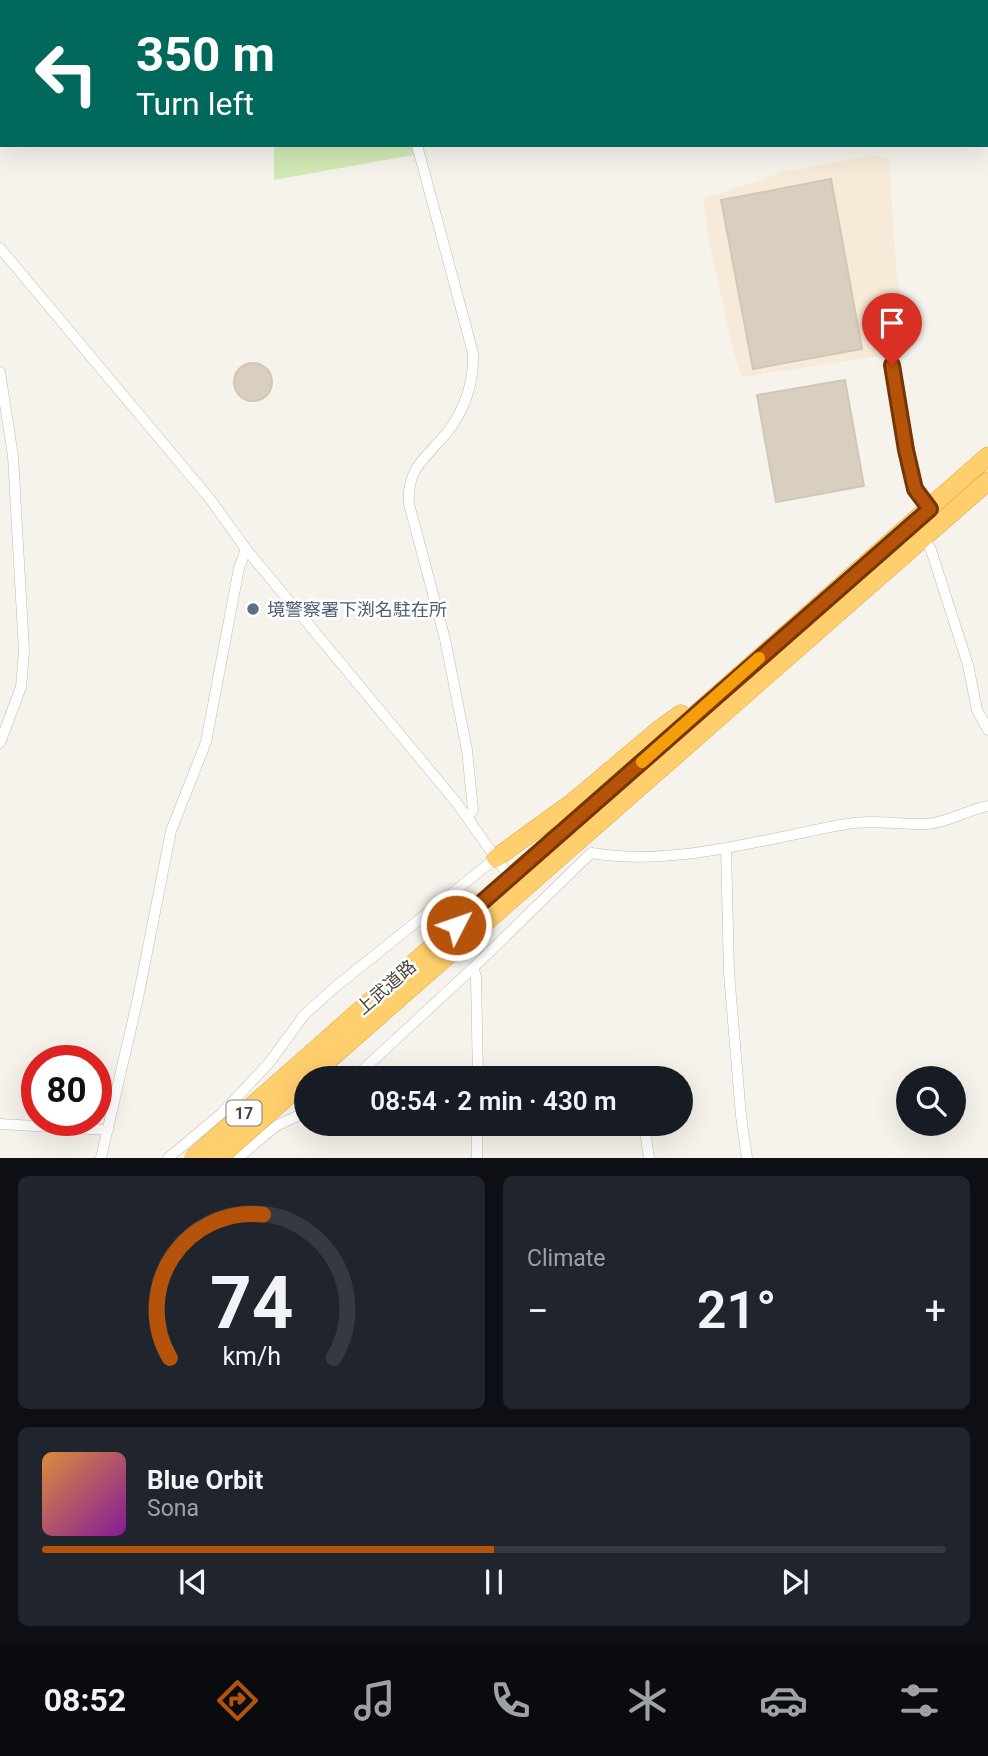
<!DOCTYPE html>
<meta charset="utf-8">
<style>
body{margin:0;font-family:Roboto,"Noto Sans JP",sans-serif;background:#20242c;color:#f1f3f6;height:100vh;display:flex;flex-direction:column;font-size:26px;white-space:nowrap}
*{box-sizing:border-box;margin:0}
p{font-size:23px;color:#9ea1a6}
.icon{flex:none;width:38px;height:38px;fill:none;stroke:currentColor;stroke-width:2;stroke-linecap:round;stroke-linejoin:round}
.map{position:relative;height:1158px;overflow:hidden}
.panel{display:flex;flex-direction:column;gap:18px;padding:18px;background:#0d0f14;flex:1}
.panel>*{flex:none}
.guide{position:absolute;left:0px;top:0px;width:989px;height:147px;box-shadow:0 7px 28px #0002;background:#00695c;color:#fff;overflow:hidden}
.controls{position:absolute;left:896px;top:1066px;display:grid;gap:14px}
.controls a{display:grid;place-items:center;width:70px;height:70px;border-radius:50%;background:#171b24;box-shadow:0 7px 28px #0002;font-size:35px}
.speed{position:absolute;left:21px;top:1045px;display:flex;gap:14px;font-size:35px;font-weight:700;text-align:center}
.speed>*{display:grid;place-content:center;width:91px;height:91px;border-radius:50%;background:#171b24;box-shadow:0 7px 28px #0002;line-height:1}
.speed .limit{border:10px solid #d22;background:#fff;color:#111}
.pin{position:absolute;display:grid;place-items:center;width:60px;height:60px;color:#fff;margin:-72px -30px;border-radius:50% 50% 50% 0;rotate:-45deg;box-shadow:0 0 7px #0007}
.pin .icon{rotate:45deg}
.me{position:absolute;width:77px;margin:-38px;rotate:49deg;stroke-linejoin:round;filter:drop-shadow(0 0 5px #0008)}
.turn{display:flex;align-items:center;gap:24px;height:147px;padding:0 21px;font-size:32px}
.turn .icon{width:91px;height:91px;stroke-width:2.5}
.turn b{display:block;font-size:49px;line-height:60px}
.big{font-size:52px;font-weight:600;line-height:1.1}
.panel .widget{flex:1;display:flex;flex-direction:column;justify-content:center;gap:10px;min-width:0;padding:0 24px;border-radius:10px;background:#20242c}
.panel .dial{align-items:center;gap:0}
.dial svg{height:182px;overflow:visible;fill:none;stroke:#363941;stroke-width:7;stroke-linecap:round;text-anchor:middle}
.dial text{fill:#f1f3f6;stroke:none}
.song{display:flex;align-items:center;gap:21px}
.cover{width:84px;height:84px;border-radius:10px;background:linear-gradient(135deg,hsl(30 70% 55%),hsl(290 70% 35%))}
.played{height:7px;border-radius:4px;background:linear-gradient(90deg,#b45309 50%,#363941 50%)}
.keys{display:flex;justify-content:space-around;direction:ltr}
.heat{display:flex;justify-content:space-between;align-items:center;font-size:38px;direction:ltr}
.panel .tiles{flex:1;display:grid;gap:18px;grid-template-columns:1fr 1fr}
.widget:last-child{grid-column:span 2}
.trip{position:absolute;left:294px;top:1066px;width:399px;height:70px;border-radius:35px;background:#171b24;box-shadow:0 7px 28px #0002;font-weight:600;line-height:70px;text-align:center}
.tab-bar{display:flex;height:112px;justify-content:space-around;align-items:center;background:#090b0e;color:#9ea1a6}
.tab-bar .icon{width:49px;height:49px}
.tab-bar .on{color:#b45309}
.tab-bar b{font-size:32px;color:#f1f3f6}
.map>svg:first-child{display:block}
.commercial{fill:#f7ead8}
.green{fill:#d2eab5}
.building{fill:#d8cfc1;stroke:#d3c7b4;stroke-width:2}
.lines{fill:none;stroke-linecap:round;stroke-linejoin:round}
.street-casing{stroke:#c2bbae;stroke-width:11}
.highway-casing{stroke:#e0a43c;stroke-width:19}
.street{stroke:#fff;stroke-width:10}
.highway{stroke:#ffcf6e;stroke-width:18}
.highway-bridge-casing{stroke:#e0a43c;stroke-width:19;stroke-linecap:butt}
.highway-bridge{stroke:#ffcf6e;stroke-width:18}
.route-casing{stroke:#753606;stroke-width:18}
.route{stroke:#b45309;stroke-width:12}
.slow{stroke:#f59e0b;stroke-width:12}
.service-dot{fill:#5c6f8a;stroke:#fff;stroke-width:2.5}
.labels{text-anchor:middle;dominant-baseline:central;stroke-width:5;stroke-linejoin:round;paint-order:stroke}
.shield{fill:#fff;stroke:#817c74;stroke-width:2}
.shield-label{font-size:16px;font-weight:bold;fill:#4b4439}
.service-label{font-size:18px;fill:#4e5e75;stroke:#fff;text-anchor:start}
.street-label{font-size:18px;fill:#4b4439;stroke:#fff}
</style>
<div class="map">
<svg width="988" height="1158" viewBox="0 0 988 1158">
<rect width="100%" height="100%" fill="#f6f3ec"/>
<!-- commercial -->
<path class="commercial" d="M 870,156 L 886,157 L 889,163 L 897,278 L 913,341 L 900,353 L 742,377 L 734,354 L 709,241 L 703,199 L 783,172 Z"/>
<!-- green -->
<path class="green" d="M 274,145 L 412,145 L 413,155 L 274,180 Z"/>
<!-- building -->
<path class="building" d="M 831,179 L 862,349 L 753,369 L 721,200 Z
M234 382a19 19 0 1 1 38 0a19 19 0 1 1-38 0Z
M 845,380 L 864,486 L 776,502 L 757,395 Z"/>
<g class="lines">
<defs>
<path id="street" d="M 421,2 L 421,0
M 417,145 L 473,353 C 474,381 465,408 449,430 C 429,456 406,466 409,504 L 445,639 L 467,750 L 473,810 L 468,817
M 0,248 L 210,499 L 246,549 L 456,802 L 503,868
M 892,365 C 899,408 901,476 930,509
M 0,372 L 13,456 L 24,651 L 21,687 L 0,743
M 925,539 L 931,550 L 968,665 L 977,710 L 988,730
M 726,848 L 729,973 L 741,1116 L 747,1158
M 473,968 L 476,976 L 478,1078
M 354,1078 L 473,968 L 591,853 C 676,867 762,839 846,824 C 873,819 899,825 926,824 C 947,823 967,810 988,806
M 0,1124 L 108,1130
M 645,1131 L 649,1158
M 101,1158 L 138,998 L 171,831 L 206,742 L 239,568 L 246,549
M 168,1158 L 222,1113 L 269,1063 L 304,1015 L 334,988 L 496,858
M 238,1158 L 276,1126 L 306,1112
M 477,1158 L 477,1124"/>
<path id="highway" d="M 496,858 L 572,803 L 660,729 L 681,714
M 295,1068 L 988,456
M 308,1078 L 988,481"/>
</defs>
<!-- street casing -->
<use href="#street" class="street-casing"/>
<!-- highway casing -->
<use href="#highway" class="highway-casing"/>
<!-- street -->
<use href="#street" class="street"/>
<!-- highway -->
<use href="#highway" class="highway"/>
<defs>
<path id="highway-bridge" d="M 193,1158 L 295,1068
M 218,1158 L 306,1080"/>
</defs>
<!-- highway-bridge casing -->
<use href="#highway-bridge" class="highway-bridge-casing"/>
<!-- highway-bridge -->
<use href="#highway-bridge" class="highway-bridge"/>
</g>
<g class="lines">
<defs>
<path id="route" d="M 456,925 L 930,509 L 915,489 L 906,450 L 892,365"/>
</defs>
<!-- route casing -->
<use href="#route" class="route-casing"/>
<!-- route -->
<use href="#route" class="route"/>
<!-- slow -->
<path class="slow" d="M 642,762 L 759,658"/>
</g>
<!-- markers -->
<circle class="service-dot" cx="253" cy="609" r="7"/>
<g class="labels">
<!-- shield labels -->
<rect class="shield" x="226.5" y="1100.5" width="35" height="25" rx="5"/>
<g class="shield-label">
<text x="244" y="1113">17</text>
</g>
<!-- service labels -->
<g class="service-label">
<text x="267" y="609">境警察署下渕名駐在所</text>
</g>
<!-- street labels -->
<g class="street-label">
<text transform="translate(386 987) rotate(-41)">上武道路</text>
</g>
</g>
</svg>
<div class="controls">
<a><svg class="icon" aria-label="search" viewBox="0 0 24 24"><circle cx="10" cy="10" r="6"/><path d="M15 15l6 6"/></svg></a>
</div>
<div class="speed"><div class="limit">80</div></div>
<div class="pin" style="left:892px;top:365px;background:#d93025"><svg class="icon" aria-label="arrive" viewBox="0 0 24 24"><path d="M6 21V4h12l-3 4 3 4H6"/></svg></div>
<svg class="me" style="left:456px;top:925px" viewBox="-20 -20 40 40"><circle r="17" fill="#b45309" stroke="#fff" stroke-width="3"/><path d="M0-11L8 9 0 5-8 9z" fill="#fff"/></svg>
<div class="trip">08:54 · 2 min · 430 m</div>
<div class="guide">
<div class="turn"><svg class="icon" aria-label="left" viewBox="0 0 24 24"><path d="M17 20v-9H6M10 6l-5 5 5 5"/></svg><div><b>350 m</b>Turn left</div></div>
</div>
</div>
<section class="panel">
<div class="tiles">
<div class="widget dial"><svg viewBox="0 0 100 80">
<path d="M14 69A42 42 0 1 1 86 69"/>
<path d="M14 69A42 42 0 0 1 55 6" stroke="#b45309"/>
<text x="50" y="56" font-size="32" font-weight="700">74</text>
<text x="50" y="72" font-size="11">km/h</text>
</svg></div>
<div class="widget"><p>Climate</p>
<div class="heat"><a>−</a><b class="big">21°</b><a>+</a></div>
</div>
<div class="widget">
<div class="song"><i class="cover"></i><div><b>Blue Orbit</b><p>Sona</p></div></div>
<div class="played"></div>
<div class="keys"><svg class="icon" aria-label="previous" viewBox="0 0 24 24"><path d="M18 5L8 12l10 7zM5 5v14"/></svg><svg class="icon" aria-label="pause" viewBox="0 0 24 24"><path d="M8 5v14M16 5v14"/></svg><svg class="icon" aria-label="next" viewBox="0 0 24 24"><path d="M6 5l10 7-10 7zM19 5v14"/></svg></div>
</div>
</div>
</section>
<nav class="tab-bar">
<b>08:52</b>
<svg class="icon on" aria-label="directions" viewBox="0 0 24 24"><path d="M12 3l9 9-9 9-9-9zM9 14v-3h6M13 9l2 2-2 2"/></svg>
<svg class="icon" aria-label="music" viewBox="0 0 24 24"><path d="M9 18V5l10-2v13"/><circle cx="6" cy="18" r="3"/><circle cx="16" cy="16" r="3"/></svg>
<svg class="icon" aria-label="phone" viewBox="0 0 24 24"><path d="M5 4h4l2 5-3 2q2 4 5 5l2-3 5 2v4C11 20 4 13 5 4z"/></svg>
<svg class="icon" aria-label="climate" viewBox="0 0 24 24"><path d="M12 3v18M4 7l16 10M4 17L20 7"/></svg>
<svg class="icon" aria-label="car" viewBox="0 0 24 24"><path d="M5 17H2v-5l4-1 3-4h7l3 4 3 1v5h-3M9 17h6M6 11h13"/><circle cx="7" cy="17" r="2"/><circle cx="17" cy="17" r="2"/></svg>
<svg class="icon" aria-label="filters" viewBox="0 0 24 24"><path d="M4 7h16M4 17h16"/><circle cx="9" cy="7" r="2"/><circle cx="15" cy="17" r="2"/></svg>
</nav>
